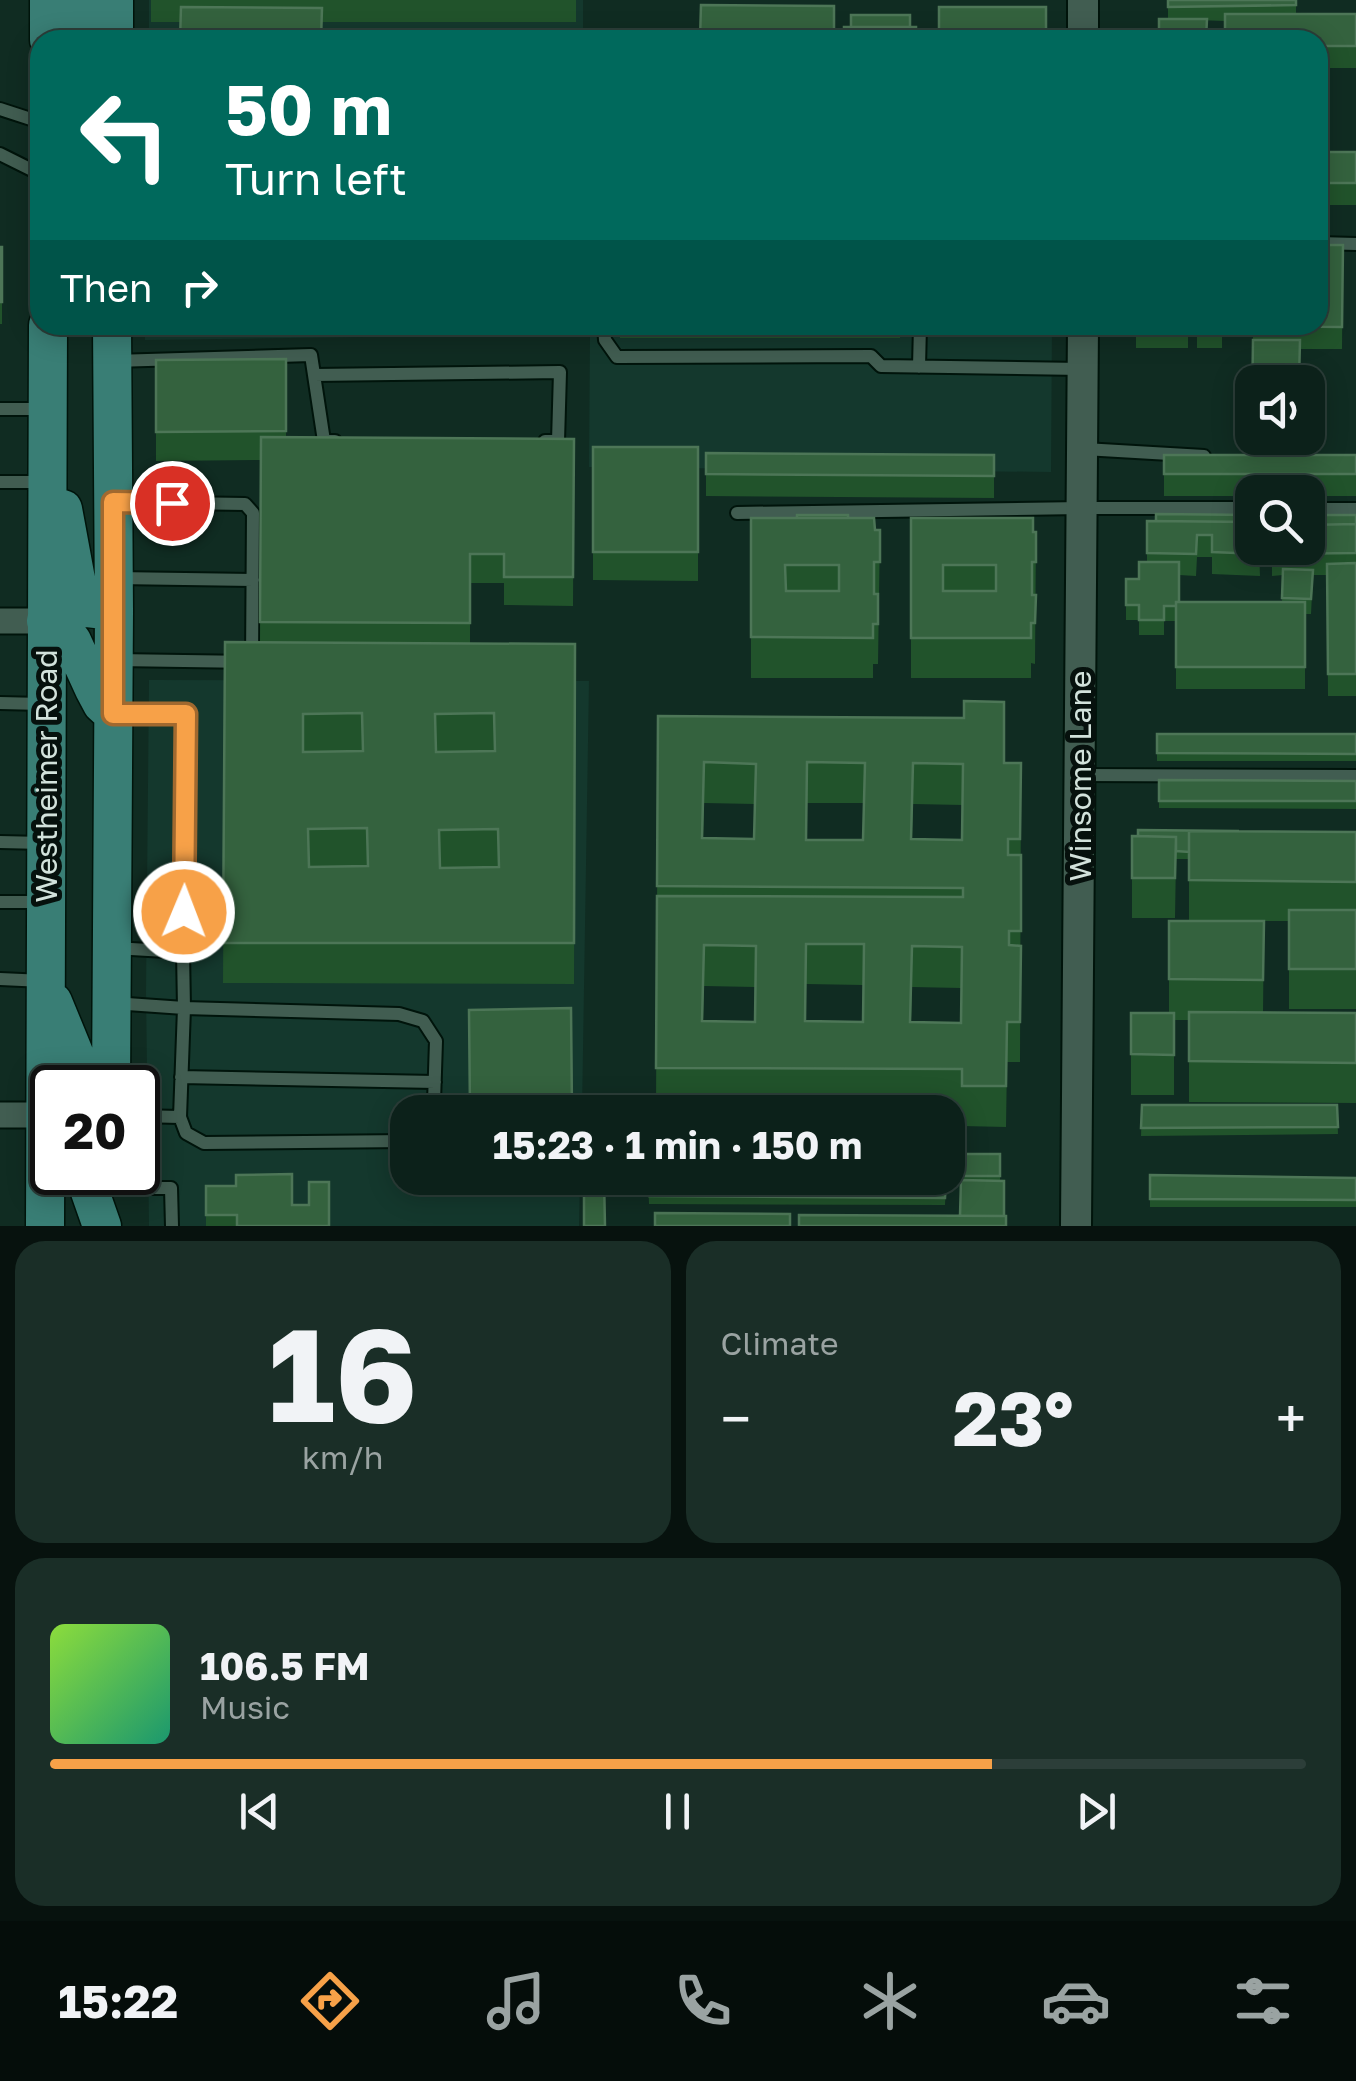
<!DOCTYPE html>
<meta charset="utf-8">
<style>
body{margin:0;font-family:"Golos Text",sans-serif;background:#1a2e27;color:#f1f3f6;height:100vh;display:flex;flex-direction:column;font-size:38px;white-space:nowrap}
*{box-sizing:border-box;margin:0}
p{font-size:32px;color:#9aa3a2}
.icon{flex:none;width:55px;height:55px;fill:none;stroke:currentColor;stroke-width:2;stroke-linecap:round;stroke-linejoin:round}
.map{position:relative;height:1226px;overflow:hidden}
.details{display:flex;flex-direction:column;gap:15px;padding:15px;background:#07120e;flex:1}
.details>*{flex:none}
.banner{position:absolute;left:30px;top:30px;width:1298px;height:305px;border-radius:30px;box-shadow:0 5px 25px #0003,0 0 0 2px #2c3e39;background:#00695c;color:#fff;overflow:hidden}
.fabs{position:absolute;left:1235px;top:365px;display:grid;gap:20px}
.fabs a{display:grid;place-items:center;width:90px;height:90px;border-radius:20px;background:#0c211a;box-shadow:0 5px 25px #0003,0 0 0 2px #2c3e39;font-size:50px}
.speed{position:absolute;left:30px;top:1065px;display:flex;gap:20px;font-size:50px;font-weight:700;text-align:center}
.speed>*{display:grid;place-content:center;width:130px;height:130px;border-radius:50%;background:#0c211a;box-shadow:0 5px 25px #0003,0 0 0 2px #2c3e39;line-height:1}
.speed .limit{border:5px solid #111;border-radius:15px;background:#fff;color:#111}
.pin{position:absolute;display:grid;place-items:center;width:85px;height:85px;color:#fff;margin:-42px;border:5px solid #fff;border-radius:50%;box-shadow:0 2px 10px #0007}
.me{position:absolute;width:110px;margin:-55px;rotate:1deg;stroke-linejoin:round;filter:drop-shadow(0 0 8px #0008)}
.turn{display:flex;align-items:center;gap:35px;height:210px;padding:0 30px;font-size:45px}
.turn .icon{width:130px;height:130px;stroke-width:2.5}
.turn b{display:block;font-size:70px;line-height:85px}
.then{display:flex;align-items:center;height:95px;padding:0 30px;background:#0003;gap:20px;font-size:38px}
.big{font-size:75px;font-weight:700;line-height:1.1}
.details .card{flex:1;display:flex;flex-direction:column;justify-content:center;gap:15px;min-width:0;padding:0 35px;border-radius:30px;background:#1a2e27}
.details .dial{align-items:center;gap:0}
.dial b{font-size:130px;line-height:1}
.song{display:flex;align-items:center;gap:30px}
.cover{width:120px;height:120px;border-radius:15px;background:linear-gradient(135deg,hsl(90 70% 55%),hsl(160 70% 35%))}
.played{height:10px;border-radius:5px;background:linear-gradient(90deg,#f7a148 75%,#2c3e39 75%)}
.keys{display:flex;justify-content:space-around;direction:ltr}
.heat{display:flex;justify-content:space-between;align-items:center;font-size:55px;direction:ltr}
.details .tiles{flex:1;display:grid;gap:15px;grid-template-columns:1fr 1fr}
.card:last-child{grid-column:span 2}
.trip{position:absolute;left:390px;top:1095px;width:575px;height:100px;border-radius:30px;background:#0c211a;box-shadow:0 5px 25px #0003,0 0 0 2px #2c3e39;font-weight:700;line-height:100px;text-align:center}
.menu{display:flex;height:160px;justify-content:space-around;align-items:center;background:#050d0a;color:#9aa3a2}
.menu .icon{width:70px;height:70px}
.menu .active{color:#f7a148}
.menu b{font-size:45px;color:#f1f3f6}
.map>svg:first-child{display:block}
.built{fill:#14382d}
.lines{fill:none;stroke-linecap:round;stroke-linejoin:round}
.service-casing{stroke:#00140b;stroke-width:16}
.minor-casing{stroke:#00140b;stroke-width:29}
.tertiary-casing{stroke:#00140b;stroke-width:34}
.primary-casing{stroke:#00140b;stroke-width:41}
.service{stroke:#415d51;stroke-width:12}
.minor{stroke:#415d51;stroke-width:25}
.tertiary{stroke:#415d51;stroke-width:30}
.primary{stroke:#397e75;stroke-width:38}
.wall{fill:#21532b;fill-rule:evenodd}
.building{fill:#34623e;stroke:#4d7657;stroke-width:2.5;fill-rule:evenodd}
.route-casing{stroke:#a1692f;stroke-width:25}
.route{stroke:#f7a148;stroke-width:18}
.labels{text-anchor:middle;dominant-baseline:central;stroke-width:10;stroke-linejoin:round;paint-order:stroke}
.street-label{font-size:30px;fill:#d2e2db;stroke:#06110d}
</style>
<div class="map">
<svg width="1356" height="1226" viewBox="0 0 1356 1226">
<rect width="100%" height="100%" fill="#102c22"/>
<!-- built -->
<path class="built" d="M 149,0 L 583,0 L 583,40 L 149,40 Z
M 145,325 L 1052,325 L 1051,472 L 589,467 L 590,334 L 145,340 Z
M 149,680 L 589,681 L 582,1112 L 408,1112 L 408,1178 L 580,1178 L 579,1226 L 149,1226 L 146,992 Z"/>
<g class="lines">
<defs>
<path id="service" d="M 0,109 L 40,122
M 0,154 L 40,174
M 1318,243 L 1356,244
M 604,325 L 605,340 L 617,357 L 871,356 L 881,366 L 1082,369
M 114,361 L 311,355 L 324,441 L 335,441
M 919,367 L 920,325
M 314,375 L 560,372 L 558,441 L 545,441
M 0,409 L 42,409
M 1084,449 L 1204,456
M 0,482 L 44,482
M 1308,509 L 1356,509
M 737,513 L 1082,508 L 1252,508
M 116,578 L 253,580
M 116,660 L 252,662 L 253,513 L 245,504 L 117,502
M 0,703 L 42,704
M 1080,775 L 1356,776
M 0,842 L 43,843
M 0,902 L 44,902
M 114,948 L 183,952 L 186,714 L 117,714
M 183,952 L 184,1008 L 399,1014 L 423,1021 L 436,1041 L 434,1102 L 431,1112
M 0,979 L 44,981
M 113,1003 L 184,1008 L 180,1117 L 138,1116
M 181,1077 L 435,1082
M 180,1117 L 186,1133 L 204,1143 L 408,1141
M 111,1188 L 171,1188 L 172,1226"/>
<path id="minor" d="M 0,621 L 46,621
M 0,1115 L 45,1115"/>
<path id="tertiary" d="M 1083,0 L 1083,40
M 1076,1226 L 1083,325"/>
<path id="primary" d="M 76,0 L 76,40
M 49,40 L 49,0
M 114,40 L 114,0
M 63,509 L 80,601 L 87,608 L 114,611
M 46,621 L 63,630 L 72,641 L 94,689 L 102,704 L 113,714
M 53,1002 L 76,1058 L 77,1088
M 111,1088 L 114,611 L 112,325
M 83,1172 L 102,1226
M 45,1226 L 48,325"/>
</defs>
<!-- service casing -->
<use href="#service" class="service-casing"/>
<!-- minor casing -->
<use href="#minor" class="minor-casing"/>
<!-- tertiary casing -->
<use href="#tertiary" class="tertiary-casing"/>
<!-- primary casing -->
<use href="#primary" class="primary-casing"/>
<!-- service -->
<use href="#service" class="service"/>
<!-- minor -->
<use href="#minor" class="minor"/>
<!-- tertiary -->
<use href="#tertiary" class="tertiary"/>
<!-- primary -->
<use href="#primary" class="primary"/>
</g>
<!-- wall -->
<path class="wall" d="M 151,0 L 576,0 L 576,22 L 151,22 Z
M 1168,0 L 1296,0 L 1296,14 L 1356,14 L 1356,68 L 1318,68 L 1318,40 L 1225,21 L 1168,19 Z
M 1318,69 L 1323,69 L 1322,151 L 1318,151 Z
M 1318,152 L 1356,152 L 1356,205 L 1318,205 Z
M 1318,245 L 1343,245 L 1342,349 L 1300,349 L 1299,382 L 1252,382 L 1252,432 L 1253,340 L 1253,325 L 1318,325 Z
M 0,247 L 2,247 L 2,324 L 0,324 Z
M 620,325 L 900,325 L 900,338 L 620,338 Z
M 1136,325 L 1222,325 L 1222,348 L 1197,348 L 1197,330 L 1188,330 L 1188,348 L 1136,348 Z
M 286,359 L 286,437 L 574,439 L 573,606 L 504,605 L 504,583 L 470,583 L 470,643 L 575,644 L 574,984 L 223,983 L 225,642 L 260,642 L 261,460 L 156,461 L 156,360 Z
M 593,447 L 698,447 L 698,581 L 593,580 Z
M 706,453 L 994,455 L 994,498 L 706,496 Z
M 1164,455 L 1356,455 L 1356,496 L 1308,496 L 1308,492 L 1252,492 L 1252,496 L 1164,496 Z
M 1356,515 L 1356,696 L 1328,696 L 1327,575 L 1313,575 L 1311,614 L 1305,614 L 1305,689 L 1176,689 L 1176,621 L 1164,621 L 1164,635 L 1139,635 L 1139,620 L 1126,620 L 1126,579 L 1139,579 L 1147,562 L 1147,521 L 1156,521 L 1259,548 L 1260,576 L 1212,574 L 1212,557 L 1197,557 L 1196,576 L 1179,575 L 1179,602 L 1282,602 L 1283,575 L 1272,576 L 1272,548 Z
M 751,518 L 848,518 L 875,530 L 880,530 L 878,664 L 873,664 L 873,678 L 751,678 Z
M 911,518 L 1036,532 L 1035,664 L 1031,663 L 1031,678 L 911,678 Z
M 658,716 L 1004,763 L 1021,763 L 1020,1062 L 1007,1062 L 1006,1127 L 962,1126 L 962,1110 L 656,1108 ZM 704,803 L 755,804 L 754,839 L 703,838 ZM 807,803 L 864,803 L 863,840 L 806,840 ZM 913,804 L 963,805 L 962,840 L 912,839 ZM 806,984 L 863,985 L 863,1022 L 806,1021 ZM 704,986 L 755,987 L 755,1022 L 703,1021 ZM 912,987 L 961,988 L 961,1023 L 911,1022 Z
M 1157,734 L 1356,734 L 1356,761 L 1157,761 Z
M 1159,780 L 1356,781 L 1356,809 L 1159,808 Z
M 1356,832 L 1356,1009 L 1289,1009 L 1289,921 L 1264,921 L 1263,1013 L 1356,1013 L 1356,1103 L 1189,1102 L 1189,1020 L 1174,1020 L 1174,1095 L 1131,1095 L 1131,1013 L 1169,1013 L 1169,921 L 1189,921 L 1189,859 L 1176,859 L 1175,918 L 1132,918 L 1132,836 Z
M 1142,1105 L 1337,1105 L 1338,1134 L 1141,1136 Z
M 948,1154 L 1000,1154 L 1000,1181 L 1004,1216 L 960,1216 L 961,1183 L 946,1183 L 945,1205 L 649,1204 L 648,1178 L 948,1178 Z
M 1150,1175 L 1356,1178 L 1356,1207 L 1150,1207 Z
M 206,1186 L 292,1205 L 329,1226 L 206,1226 Z"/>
<!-- building -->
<path class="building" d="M 1168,0 L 1296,0 L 1296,5 L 1168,7 Z
M 701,5 L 834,6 L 834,39 L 791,40 L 791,37 L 779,37 L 779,40 L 700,39 Z
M 181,7 L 322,8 L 321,40 L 180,40 Z
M 939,7 L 1046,7 L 1046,40 L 939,40 Z
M 1225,14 L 1356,14 L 1356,46 L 1318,46 L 1318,40 L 1225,40 Z
M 851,15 L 910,15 L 910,27 L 851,27 Z
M 1159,19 L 1207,19 L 1206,40 L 1159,40 Z
M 844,27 L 916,27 L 916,40 L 844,40 Z
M 1318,69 L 1323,69 L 1322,129 L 1318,129 Z
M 1318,152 L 1356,152 L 1356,183 L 1318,183 Z
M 1318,245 L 1343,245 L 1342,327 L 1253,326 L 1253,325 L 1318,325 Z
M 0,247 L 2,247 L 2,302 L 0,302 Z
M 1136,325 L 1188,325 L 1188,326 L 1136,326 Z
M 1197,325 L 1222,325 L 1222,326 L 1197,326 Z
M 1253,340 L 1300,340 L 1299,382 L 1252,382 L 1252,410 Z
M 286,359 L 286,431 L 156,432 L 156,360 Z
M 261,437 L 574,439 L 573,577 L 504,577 L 504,554 L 470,554 L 470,623 L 260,622 Z
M 593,447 L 698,447 L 698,552 L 593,552 Z
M 706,453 L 994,455 L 994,476 L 706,474 Z
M 1164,455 L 1356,455 L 1356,474 L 1164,474 Z
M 1156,514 L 1252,515 L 1252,522 L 1156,521 Z
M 797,515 L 848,515 L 848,518 L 797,518 Z
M 1308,515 L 1356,515 L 1356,524 L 1308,525 Z
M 751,518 L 874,518 L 875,530 L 880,530 L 880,562 L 874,562 L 874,594 L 878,594 L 878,624 L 873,624 L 873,638 L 751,637 ZM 785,565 L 839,565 L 839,591 L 786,591 Z
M 911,518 L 1033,518 L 1033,532 L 1036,532 L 1036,562 L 1032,562 L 1032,595 L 1036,595 L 1035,623 L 1031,623 L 1031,638 L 911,638 ZM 943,565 L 996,565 L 996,591 L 943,591 Z
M 1147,521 L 1252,522 L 1252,548 L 1259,548 L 1260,554 L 1212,552 L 1212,535 L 1197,535 L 1196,554 L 1147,553 Z
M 1356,524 L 1356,553 L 1272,554 L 1272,548 L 1308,548 L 1308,525 Z
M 1139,562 L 1179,562 L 1179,602 L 1176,602 L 1176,606 L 1164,606 L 1164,620 L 1139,620 L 1139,605 L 1126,605 L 1126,579 L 1139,579 Z
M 1356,563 L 1356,674 L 1328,674 L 1327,564 Z
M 1283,569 L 1313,570 L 1311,599 L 1282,598 Z
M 1176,602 L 1305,602 L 1305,667 L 1176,667 Z
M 225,642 L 575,644 L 574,943 L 223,943 ZM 362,713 L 363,751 L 303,752 L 303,714 ZM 494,713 L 495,751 L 436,752 L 435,714 ZM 367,828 L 368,866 L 309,867 L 308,829 ZM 498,829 L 499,867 L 440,868 L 439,830 Z
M 964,701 L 1004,702 L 1004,763 L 1021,763 L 1020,839 L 1008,839 L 1008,855 L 1021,855 L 1021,931 L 1009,931 L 1009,945 L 1021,946 L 1020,1022 L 1007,1022 L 1006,1086 L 962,1086 L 962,1069 L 656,1068 L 657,896 L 963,897 L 963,888 L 657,886 L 658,716 L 964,718 ZM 704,762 L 756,764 L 754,839 L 702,838 ZM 807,762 L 865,763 L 863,840 L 806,840 ZM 913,763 L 963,764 L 962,840 L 911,839 ZM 806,944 L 864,944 L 863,1022 L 805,1021 ZM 704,945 L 756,946 L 755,1022 L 702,1021 ZM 912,946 L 962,947 L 961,1023 L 910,1022 Z
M 1157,734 L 1356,734 L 1356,754 L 1157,753 Z
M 1159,780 L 1356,781 L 1356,801 L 1159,801 Z
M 1138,830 L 1239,831 L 1189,831 L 1189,852 L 1176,851 L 1176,837 L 1138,836 Z
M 1189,831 L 1356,832 L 1356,882 L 1189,880 Z
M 1132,836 L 1176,837 L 1175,878 L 1132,878 Z
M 1289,910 L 1356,910 L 1356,969 L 1289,969 Z
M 1169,921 L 1264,921 L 1263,980 L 1169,979 Z
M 571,1008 L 572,1112 L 470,1112 L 469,1010 Z
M 1189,1012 L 1356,1013 L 1356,1063 L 1189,1061 Z
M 1131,1013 L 1174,1013 L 1174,1055 L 1131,1054 Z
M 1142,1105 L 1337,1105 L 1338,1127 L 1141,1128 Z
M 948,1154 L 1000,1154 L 1000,1176 L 948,1176 Z
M 292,1174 L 292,1205 L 309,1205 L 309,1182 L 329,1182 L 329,1226 L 237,1226 L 237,1215 L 206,1215 L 206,1186 L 236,1186 L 236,1175 Z
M 1150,1175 L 1356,1178 L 1356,1200 L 1150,1199 Z
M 584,1178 L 604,1178 L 605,1226 L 584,1226 Z
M 648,1178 L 946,1178 L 945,1198 L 649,1196 Z
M 961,1180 L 1004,1181 L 1004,1216 L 960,1216 Z
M 655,1213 L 790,1214 L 790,1226 L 655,1226 Z
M 799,1215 L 1006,1216 L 1006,1226 L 799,1226 Z"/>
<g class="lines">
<defs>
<path id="route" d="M 172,503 L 113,502 L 113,714 L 186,714 L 184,912"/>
</defs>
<!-- route casing -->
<use href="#route" class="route-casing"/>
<!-- route -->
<use href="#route" class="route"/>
</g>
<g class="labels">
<!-- street labels -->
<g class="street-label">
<text transform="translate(46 776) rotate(-90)">Westheimer Road</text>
<text transform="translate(1080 776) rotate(-90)">Winsome Lane</text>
</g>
</g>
</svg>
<div class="fabs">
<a><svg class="icon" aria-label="sound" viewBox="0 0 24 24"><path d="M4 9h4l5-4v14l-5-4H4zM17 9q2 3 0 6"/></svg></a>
<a><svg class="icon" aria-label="search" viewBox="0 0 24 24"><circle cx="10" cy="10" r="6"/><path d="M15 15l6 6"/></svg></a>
</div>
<div class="speed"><div class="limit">20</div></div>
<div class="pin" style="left:172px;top:503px;background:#d93025"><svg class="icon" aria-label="arrive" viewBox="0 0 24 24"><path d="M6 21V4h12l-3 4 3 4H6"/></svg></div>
<svg class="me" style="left:184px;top:912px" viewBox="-20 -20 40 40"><circle r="17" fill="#f7a148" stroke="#fff" stroke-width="3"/><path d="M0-11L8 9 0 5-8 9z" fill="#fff"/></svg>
<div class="trip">15:23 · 1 min · 150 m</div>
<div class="banner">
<div class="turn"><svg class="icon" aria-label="left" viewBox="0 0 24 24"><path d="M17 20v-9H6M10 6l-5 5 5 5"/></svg><div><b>50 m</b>Turn left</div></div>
<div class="then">Then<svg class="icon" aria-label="right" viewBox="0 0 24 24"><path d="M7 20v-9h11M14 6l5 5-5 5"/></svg></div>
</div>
</div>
<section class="details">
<div class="tiles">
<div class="card dial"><b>16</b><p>km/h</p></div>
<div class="card"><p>Climate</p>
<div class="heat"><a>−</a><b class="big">23°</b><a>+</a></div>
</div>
<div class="card">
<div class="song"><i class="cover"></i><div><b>106.5 FM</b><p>Music</p></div></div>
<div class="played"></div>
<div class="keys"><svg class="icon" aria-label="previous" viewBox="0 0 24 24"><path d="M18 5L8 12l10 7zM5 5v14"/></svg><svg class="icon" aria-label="pause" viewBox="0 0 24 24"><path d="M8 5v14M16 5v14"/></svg><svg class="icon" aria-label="next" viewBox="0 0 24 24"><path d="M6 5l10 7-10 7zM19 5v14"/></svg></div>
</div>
</div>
</section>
<nav class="menu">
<b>15:22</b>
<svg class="icon active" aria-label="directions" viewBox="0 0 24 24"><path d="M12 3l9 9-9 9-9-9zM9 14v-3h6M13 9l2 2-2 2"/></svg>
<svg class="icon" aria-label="music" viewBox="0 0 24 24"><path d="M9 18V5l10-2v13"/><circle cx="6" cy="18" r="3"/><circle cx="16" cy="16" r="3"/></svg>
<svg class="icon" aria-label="phone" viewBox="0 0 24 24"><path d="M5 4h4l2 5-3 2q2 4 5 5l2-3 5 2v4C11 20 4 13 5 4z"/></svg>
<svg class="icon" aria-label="climate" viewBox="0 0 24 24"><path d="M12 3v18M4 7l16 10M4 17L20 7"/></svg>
<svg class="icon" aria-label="car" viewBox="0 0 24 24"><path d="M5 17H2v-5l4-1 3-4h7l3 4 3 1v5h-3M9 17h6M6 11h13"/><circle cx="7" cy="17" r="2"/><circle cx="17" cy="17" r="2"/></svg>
<svg class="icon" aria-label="filters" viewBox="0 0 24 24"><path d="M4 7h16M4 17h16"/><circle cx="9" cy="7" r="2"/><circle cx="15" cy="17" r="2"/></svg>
</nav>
